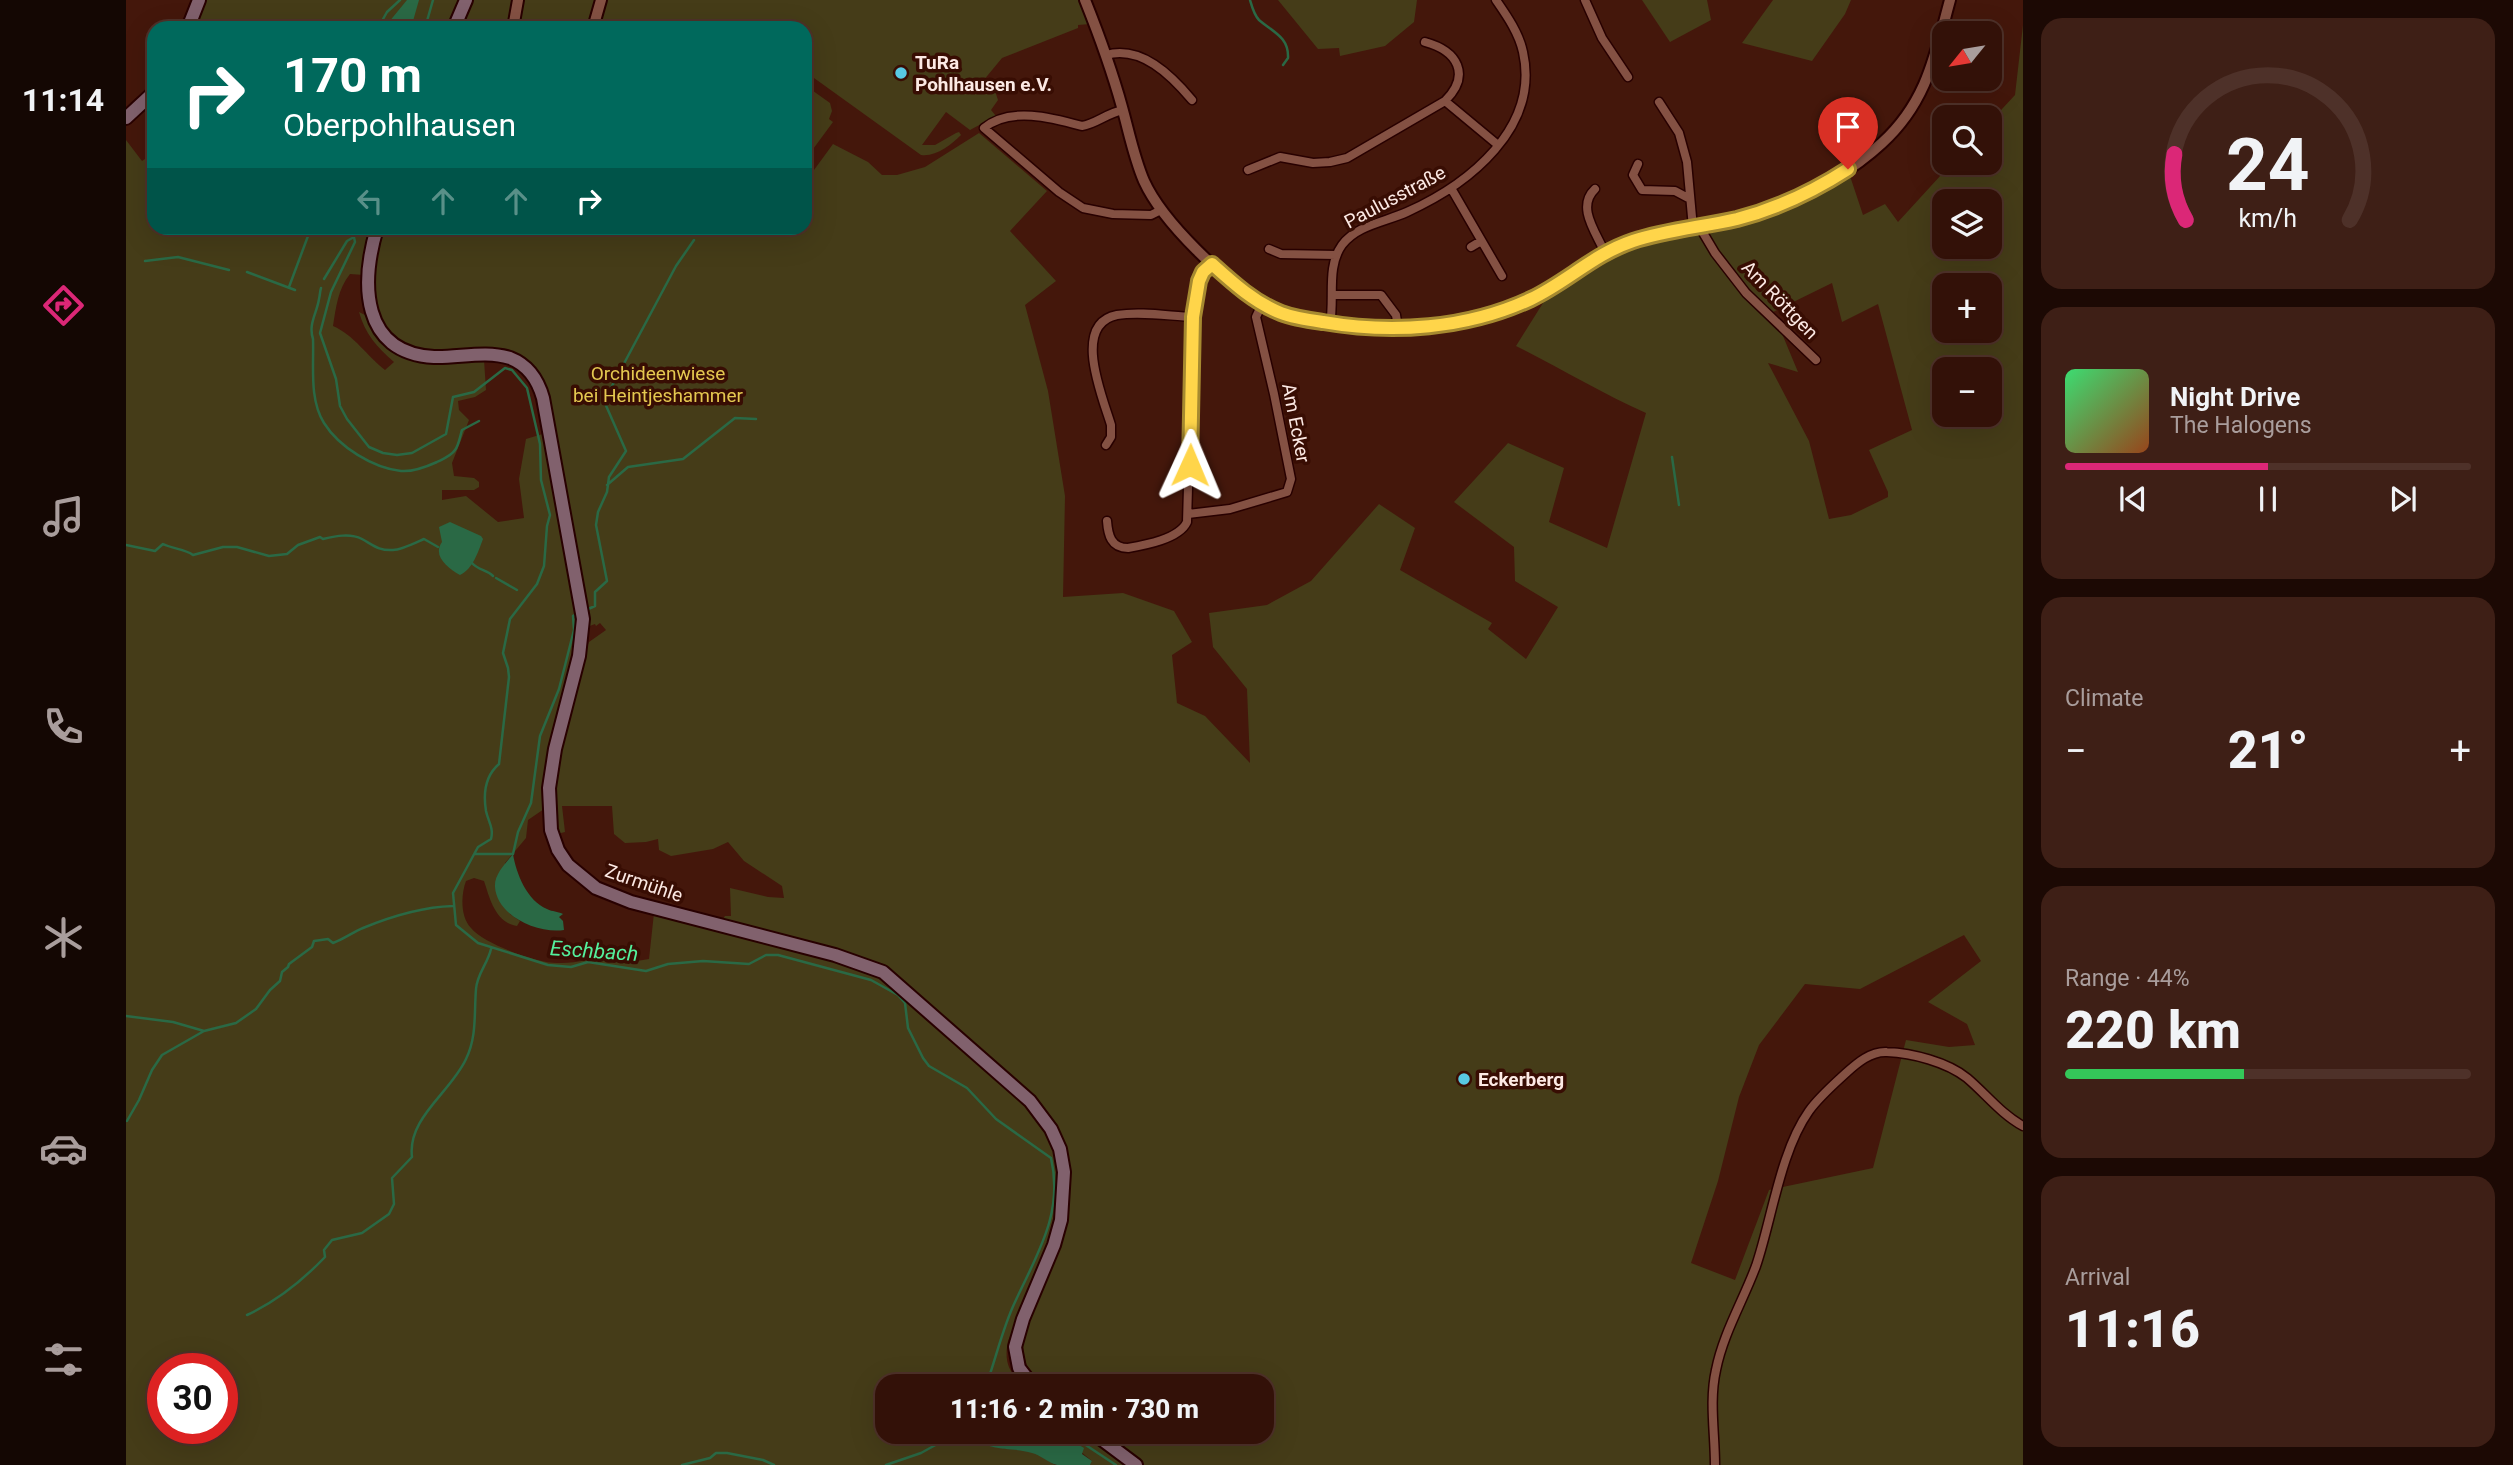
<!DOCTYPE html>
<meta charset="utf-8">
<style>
body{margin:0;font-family:Roboto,sans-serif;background:#3e1f16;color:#f1f3f6;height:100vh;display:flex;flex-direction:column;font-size:26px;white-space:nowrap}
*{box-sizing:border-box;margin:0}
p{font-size:23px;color:#a99d9c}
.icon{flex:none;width:38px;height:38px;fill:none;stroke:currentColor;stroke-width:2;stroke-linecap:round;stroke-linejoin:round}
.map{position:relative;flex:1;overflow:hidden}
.side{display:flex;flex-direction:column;gap:18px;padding:18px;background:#1c0904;width:490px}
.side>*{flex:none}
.guide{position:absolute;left:21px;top:21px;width:665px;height:214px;border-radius:21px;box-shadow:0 7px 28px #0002,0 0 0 2px #4e3129;background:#00695c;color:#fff;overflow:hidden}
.needle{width:46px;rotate:240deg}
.controls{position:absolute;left:1806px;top:21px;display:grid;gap:14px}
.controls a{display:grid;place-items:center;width:70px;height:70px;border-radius:14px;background:#331108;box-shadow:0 7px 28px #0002,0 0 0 2px #4e3129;font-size:35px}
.speed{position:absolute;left:21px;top:1353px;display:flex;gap:14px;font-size:35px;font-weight:700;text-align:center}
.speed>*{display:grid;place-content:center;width:91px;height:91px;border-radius:50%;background:#331108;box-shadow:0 7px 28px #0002,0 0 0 2px #4e3129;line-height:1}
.speed .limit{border:10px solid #d22;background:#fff;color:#111}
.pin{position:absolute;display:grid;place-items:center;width:60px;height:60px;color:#fff;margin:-72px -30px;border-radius:50% 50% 50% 0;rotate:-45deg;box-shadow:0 0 7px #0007}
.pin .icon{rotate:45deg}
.me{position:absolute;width:77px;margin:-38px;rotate:1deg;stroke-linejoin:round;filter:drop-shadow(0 0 5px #0008)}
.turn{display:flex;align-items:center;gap:24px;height:147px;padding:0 21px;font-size:32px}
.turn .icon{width:91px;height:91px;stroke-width:2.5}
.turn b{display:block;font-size:49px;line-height:60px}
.lanes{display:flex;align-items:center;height:66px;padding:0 21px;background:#0003;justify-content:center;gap:35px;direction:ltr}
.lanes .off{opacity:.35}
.big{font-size:52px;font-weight:800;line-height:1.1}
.side .tile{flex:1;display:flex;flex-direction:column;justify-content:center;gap:10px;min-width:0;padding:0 24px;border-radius:21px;background:#3e1f16}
.side .dial{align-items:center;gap:0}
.dial svg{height:182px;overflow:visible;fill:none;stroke:#4e3129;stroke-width:7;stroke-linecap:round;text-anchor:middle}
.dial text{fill:#f1f3f6;stroke:none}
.song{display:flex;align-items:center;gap:21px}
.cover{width:84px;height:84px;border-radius:10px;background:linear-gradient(135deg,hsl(140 70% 55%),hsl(20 70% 35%))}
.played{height:7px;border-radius:4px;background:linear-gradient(90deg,#db2777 50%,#4e3129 50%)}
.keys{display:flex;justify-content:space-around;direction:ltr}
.heat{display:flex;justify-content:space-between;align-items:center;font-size:38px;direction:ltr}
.charge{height:10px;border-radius:5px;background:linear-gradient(90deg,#34c759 44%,#4e3129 0)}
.trip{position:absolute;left:749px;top:1374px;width:399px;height:70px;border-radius:21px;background:#331108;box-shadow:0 7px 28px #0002,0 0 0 2px #4e3129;font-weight:800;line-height:70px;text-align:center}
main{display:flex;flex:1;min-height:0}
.tab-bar{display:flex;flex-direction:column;width:126px;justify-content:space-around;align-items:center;background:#140703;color:#a99d9c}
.tab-bar .icon{width:49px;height:49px}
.tab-bar .current{color:#db2777}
.tab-bar b{font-size:32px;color:#f1f3f6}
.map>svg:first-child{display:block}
.green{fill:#453c18;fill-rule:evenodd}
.water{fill:#2a6945}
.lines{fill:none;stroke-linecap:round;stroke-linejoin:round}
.stream{stroke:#2a6945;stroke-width:2.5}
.minor-casing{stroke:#280000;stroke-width:11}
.tertiary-casing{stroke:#280000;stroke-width:14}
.secondary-casing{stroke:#280000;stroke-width:16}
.minor{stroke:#845143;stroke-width:8}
.tertiary{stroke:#845143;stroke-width:10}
.secondary{stroke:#81616d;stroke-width:12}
.route-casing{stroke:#a68a30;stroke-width:18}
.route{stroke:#ffd54a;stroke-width:12}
.poi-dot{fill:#58c9e3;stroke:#380d03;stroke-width:2.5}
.labels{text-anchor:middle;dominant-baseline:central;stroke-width:7;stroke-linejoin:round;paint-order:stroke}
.poi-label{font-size:19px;font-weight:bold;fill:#fce9e4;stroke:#380d03;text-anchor:start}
.street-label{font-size:19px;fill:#fce9e4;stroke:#380d03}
.park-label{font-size:19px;fill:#e4c850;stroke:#380d03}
.water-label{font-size:21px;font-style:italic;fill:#54ef9c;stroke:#380d03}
</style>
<main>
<nav class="tab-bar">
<b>11:14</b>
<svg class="icon current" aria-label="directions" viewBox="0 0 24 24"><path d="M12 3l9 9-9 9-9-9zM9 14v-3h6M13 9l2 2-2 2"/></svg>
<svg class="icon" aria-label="music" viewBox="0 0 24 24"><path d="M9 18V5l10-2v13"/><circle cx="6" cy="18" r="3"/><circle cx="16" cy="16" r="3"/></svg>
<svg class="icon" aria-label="phone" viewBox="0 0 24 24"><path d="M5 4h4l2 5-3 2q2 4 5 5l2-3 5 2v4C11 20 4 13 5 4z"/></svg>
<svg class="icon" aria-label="climate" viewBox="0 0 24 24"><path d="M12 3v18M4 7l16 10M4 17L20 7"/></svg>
<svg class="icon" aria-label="car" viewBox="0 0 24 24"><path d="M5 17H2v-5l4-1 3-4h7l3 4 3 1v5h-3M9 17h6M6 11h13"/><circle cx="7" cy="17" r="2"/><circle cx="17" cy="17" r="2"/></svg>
<svg class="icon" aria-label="filters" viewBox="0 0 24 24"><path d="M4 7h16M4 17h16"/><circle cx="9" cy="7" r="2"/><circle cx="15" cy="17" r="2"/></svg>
</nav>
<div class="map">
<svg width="1897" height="1465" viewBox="0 0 1897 1465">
<rect width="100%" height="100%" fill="#44170b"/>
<!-- green -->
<path class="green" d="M 79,0 L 336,0 L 324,28 L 68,28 Z
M 345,0 L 954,0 L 964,24 L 952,25 L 952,28 L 876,58 L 857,81 L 869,91 L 872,100 L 865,110 L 870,116 L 844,130 L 820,112 L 796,145 L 809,145 L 830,133 L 833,132 L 835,135 C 825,145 810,157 795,155 L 688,78 L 683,88 L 704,103 L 706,111 L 703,119 L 707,122 L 679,160 L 679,28 L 488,28 L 462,23 L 460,28 L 332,28 Z
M 1152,0 L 1291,0 L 1288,22 L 1259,46 L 1214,56 L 1213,48 L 1192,49 Z
M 1516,0 L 1581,0 L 1585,20 L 1544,42 Z
M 1647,0 L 1725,0 L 1719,14 L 1686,61 L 1616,43 Z
M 1897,25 L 1897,1465 L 1018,1465 L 973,1432 L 1136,1432 L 1136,1386 L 915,1386 C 897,1368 894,1349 900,1324 L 937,1237 L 944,1192 L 943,1173 L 930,1128 L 921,1113 L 909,1100 L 771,978 L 595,922 L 599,916 L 605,916 L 604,888 L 642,897 L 658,898 L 656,886 L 618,861 L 602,842 L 587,849 L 545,856 L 533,850 L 532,839 L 520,842 L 499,843 L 488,834 L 486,806 L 436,806 L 439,832 L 431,834 L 426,804 L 431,760 L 452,685 L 458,654 L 463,642 L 480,630 L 474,623 L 470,626 L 469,624 L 461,627 L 422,403 L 378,351 C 361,349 340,348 325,349 C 315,350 304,351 293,350 C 285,348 276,343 269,338 C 236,311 247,263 258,228 L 679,228 L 679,163 L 688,170 L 707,144 L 742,162 L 756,175 L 771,175 L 799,167 L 853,133 L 921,191 L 884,231 L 930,281 L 899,305 L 922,391 L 939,496 L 937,597 L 997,593 L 1048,611 L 1066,642 L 1046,655 L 1051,703 L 1079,716 L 1124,763 L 1121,689 L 1087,647 L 1083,613 L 1141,605 L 1185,581 L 1253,504 L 1289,528 L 1274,570 L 1366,623 L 1362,629 L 1400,659 L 1432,607 L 1389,581 L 1388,547 L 1328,502 L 1382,443 L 1438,468 L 1423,522 L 1481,548 L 1520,413 C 1475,393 1434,368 1390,346 L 1422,295 L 1459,276 L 1497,252 L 1553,237 L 1582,234 L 1663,208 L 1724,176 L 1737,215 L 1759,204 L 1772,222 L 1826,163 L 1864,163 L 1864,122 L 1889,95 ZM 1818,201 L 1864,201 L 1864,247 L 1818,247 ZM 1706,283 L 1716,322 L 1752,304 L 1786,430 L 1743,450 L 1762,492 L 1762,497 L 1725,515 L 1703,519 L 1683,441 L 1642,363 L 1672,372 L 1647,312 ZM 1818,285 L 1864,285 L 1864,331 L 1818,331 ZM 1818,369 L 1864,369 L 1864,415 L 1818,415 ZM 1838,935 L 1855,961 L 1802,1002 L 1841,1024 L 1849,1045 L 1823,1047 L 1780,1040 L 1747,1168 L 1643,1190 L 1609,1280 L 1565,1263 L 1592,1181 L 1613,1097 L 1633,1045 L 1679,984 L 1734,989 Z
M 0,140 L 16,161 L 28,153 L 28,228 L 247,228 L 238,275 L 224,274 C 212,289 210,307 207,326 C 228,335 241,356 259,370 L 268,362 C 251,347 239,334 233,312 L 239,315 L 247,329 L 260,344 L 358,360 L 360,390 L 349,397 L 332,401 L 333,410 L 343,420 L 326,463 L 328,476 L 348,478 L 353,482 L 353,487 L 348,490 L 316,490 L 316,500 L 340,496 L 372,522 L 398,518 L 393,479 L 400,439 L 420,433 L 454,627 L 418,809 L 402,820 L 400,838 L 379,863 L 384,914 L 394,921 L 391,926 C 369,922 364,899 358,881 L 348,878 L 340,881 C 335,894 334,917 345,928 C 358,944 411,963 431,963 C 449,964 468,958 485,953 L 505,962 L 523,959 L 528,913 L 696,956 L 754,975 L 912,1118 L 930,1152 L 933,1169 L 931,1216 L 920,1254 L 882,1341 C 878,1361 882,1372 898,1386 L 761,1386 L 761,1432 L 846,1432 C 858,1454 889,1445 909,1453 C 916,1456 922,1461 929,1465 L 0,1465 ZM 37,1368 L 96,1368 L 96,1428 L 37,1428 Z
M 931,1432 L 957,1432 L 1003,1465 L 964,1465 L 966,1461 Z"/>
<!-- water -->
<path class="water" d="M 281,0 L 293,0 L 285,28 L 258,28 Z
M 324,522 L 355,536 L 357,539 C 352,552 347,569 334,575 C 322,568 306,556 316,542 L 313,527 Z
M 387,854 C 390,873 401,901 421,909 C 427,912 431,911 437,914 L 433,917 L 437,921 L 438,930 C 412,934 371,916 369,887 C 368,874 380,863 387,854 Z
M 846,1432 L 931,1432 L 958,1448 L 956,1454 L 966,1461 L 964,1465 C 954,1465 941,1465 931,1465 C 922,1463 915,1455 906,1453 C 885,1446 859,1454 846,1432 Z"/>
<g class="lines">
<!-- stream -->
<path class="stream" d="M 1124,0 C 1126,7 1128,15 1133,20 C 1147,32 1163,37 1162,58 L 1157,65
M 252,28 L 261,12 L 274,0
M 299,28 L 307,0
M 226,228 L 229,242 L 205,292 L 194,333 L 210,379 L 214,406 L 221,419 L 243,447 L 257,453 L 271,455 L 286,453 L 320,434 L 327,397 L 348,392 L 379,368 L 386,370 L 401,388 L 414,444 L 415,480 L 424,515 L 421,526 L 418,566 L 411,584 L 384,619 L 377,653 L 382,668 L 383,677 L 373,764 C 359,776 357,793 360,811 C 362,821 368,828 365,839 L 352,847 L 327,893 L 330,925 L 352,943 L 422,965 L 445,967 L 462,962 L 520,971 L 542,964 L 577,961 L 623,964 L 640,955 L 652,955 L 745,980 L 772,995 L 779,1003 L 782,1028 L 797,1058 L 803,1066 L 841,1088 L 870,1119 L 925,1158 C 938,1213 911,1254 889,1302 C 878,1325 872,1350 864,1374 L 866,1386
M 19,261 L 52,257 L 103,270
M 121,272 L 169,290
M 198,279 L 221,241 L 228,237
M 163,287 L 185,228
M 195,288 C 194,291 194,295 193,299 C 191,313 182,324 187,339 C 188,366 183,399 198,423 C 213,447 247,468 275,471 C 287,472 300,467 311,462 C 317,459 325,456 329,450 C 333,445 334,436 336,430 L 353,421
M 1546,457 L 1553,505
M 481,485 L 502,467 L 557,459 L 609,418 L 630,419
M 0,545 L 29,551 L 37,544 C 47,549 59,549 67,555 L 97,547 L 111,547 L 143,556 L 161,554 L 172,545 L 194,537 L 197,539 C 210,536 224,533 236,539 C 247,545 253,551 267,550 C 275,550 289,543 298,539 L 312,547
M 346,563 C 352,570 361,570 367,576
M 370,578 L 391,590
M 460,610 L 469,606 L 469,592 L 481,581 L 470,525 L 472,512 L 481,492 L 483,477 L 500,451 L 478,401 L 550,266 L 568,240
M 349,854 L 387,854 L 392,832 L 405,803 L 414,736 L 433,689 L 448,630 L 447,616 L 452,614
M 0,1016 L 47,1022 L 78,1031 L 110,1023 L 130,1009 L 144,990 L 154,981 L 156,972 L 162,967 L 163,964 L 186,947 L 188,941 L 202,939 L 207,943 C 218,939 227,932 237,928 C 266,916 296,907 327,906
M 1,1121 L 13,1100 L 26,1070 L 36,1055 L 78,1031
M 121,1315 C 149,1302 177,1280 199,1257 L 198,1250 L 206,1240 L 236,1233 L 263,1214 L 268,1204 L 266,1178 L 286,1157 C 281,1118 325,1092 340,1059 C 351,1037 348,1013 350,989 C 351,974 362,963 365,949
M 940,1432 L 990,1465
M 556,1465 L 584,1458 L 590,1453 L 601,1453 L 637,1460 L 648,1465
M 760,1465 L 795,1453 L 833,1432"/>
<defs>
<path id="minor" d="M 1459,0 L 1476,38 L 1502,77
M 980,55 C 1015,45 1045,75 1066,100
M 1319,101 L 1372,145
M 1533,102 L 1553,133 L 1561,162 L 1567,228
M 997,110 C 981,113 970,124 956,126 C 927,118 884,106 858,128 L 933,192 L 957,208 L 987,214 L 1025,215 L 1035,210
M 1512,164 L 1507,175 L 1516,190 L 1549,191 L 1564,199
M 1122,170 L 1154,157 L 1187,163 L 1204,162 L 1221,158 L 1319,101 C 1345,75 1332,51 1299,42
M 1325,188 L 1376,276
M 1469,189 C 1450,207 1470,232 1479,253
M 1573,226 L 1589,253 L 1620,293 L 1690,360
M 1345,247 L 1355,241
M 1143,249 L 1155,254 L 1210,255
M 1206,295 L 1255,295 L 1270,315 L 1272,328
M 1204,324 C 1209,299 1200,267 1216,245 C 1231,225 1259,222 1281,212 C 1343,184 1414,128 1397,52 C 1393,33 1381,16 1370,0
M 980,445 L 985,437 L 985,425 C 977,398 945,324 991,315 C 1015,311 1043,316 1067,317
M 1062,514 L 1104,509 L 1161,492 L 1165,479 L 1148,394 L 1130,317 L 1136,304
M 981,521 C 982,535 985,548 1002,548 C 1019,545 1053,539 1061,522 L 1067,317 L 1073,281 L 1077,272 L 1086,264
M 1589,1465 C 1589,1433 1583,1401 1590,1370 C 1597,1334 1617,1301 1630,1266 C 1646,1219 1654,1152 1683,1111 C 1693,1097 1707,1085 1720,1073 C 1731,1063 1745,1051 1761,1052 C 1786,1053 1821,1062 1841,1078 C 1860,1094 1875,1114 1897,1126"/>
<path id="tertiary" d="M 959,0 C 973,35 986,71 996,107 C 1003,132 1008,158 1018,181 C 1037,223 1099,281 1138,305 C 1155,315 1175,319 1195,322 C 1265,334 1340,329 1405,299 C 1442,282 1470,252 1509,240 C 1544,230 1580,227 1614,217 C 1665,203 1717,179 1756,143 C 1801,102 1809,55 1824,0
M 387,28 L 392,0
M 467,28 L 475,0"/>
<path id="secondary" d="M 62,28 L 73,0
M 328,28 L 340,0
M 0,118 L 28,92
M 251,228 C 235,282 234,353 308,357 C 332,358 360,350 384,358 C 402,365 412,380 417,398 L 457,619 L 453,656 L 429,749 L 423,788 L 425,830 L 432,850 L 442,865 L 470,888 L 505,902 L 709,955 L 757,972 L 904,1101 L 925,1129 L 934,1149 L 938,1172 L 935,1220 L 928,1245 L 897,1319 L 889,1347 L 893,1368 L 907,1386
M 966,1432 L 1010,1465"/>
</defs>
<!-- minor casing -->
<use href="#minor" class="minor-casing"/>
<!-- tertiary casing -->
<use href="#tertiary" class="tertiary-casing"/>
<!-- secondary casing -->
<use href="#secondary" class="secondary-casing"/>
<!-- minor -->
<use href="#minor" class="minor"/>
<!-- tertiary -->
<use href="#tertiary" class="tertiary"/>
<!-- secondary -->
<use href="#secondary" class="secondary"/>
</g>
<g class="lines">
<defs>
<path id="route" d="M 1064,465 L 1067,317 L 1073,281 L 1077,272 L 1086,264 C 1107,283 1129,303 1155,313 C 1168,318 1183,320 1197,322 C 1266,334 1341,329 1405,299 C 1441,282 1468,254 1507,241 C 1540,230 1576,227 1611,219 C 1650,209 1688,191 1722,169"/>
</defs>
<!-- route casing -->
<use href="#route" class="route-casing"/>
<!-- route -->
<use href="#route" class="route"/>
</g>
<!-- markers -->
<g class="poi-dot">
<circle cx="775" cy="73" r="7"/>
<circle cx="1338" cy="1079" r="7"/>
</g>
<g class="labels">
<!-- poi labels -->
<g class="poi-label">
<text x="789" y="62">TuRa<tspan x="789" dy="22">Pohlhausen e.V.</tspan></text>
<text x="1352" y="1079">Eckerberg</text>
</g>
<!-- street labels -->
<g class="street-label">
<text transform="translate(1269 197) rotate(-28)">Paulusstraße</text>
<text transform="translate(1654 300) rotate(46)">Am Röttgen</text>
<text transform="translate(1170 423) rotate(79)">Am Ecker</text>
<text transform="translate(518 883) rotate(19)">Zurmühle</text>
</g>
<!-- park labels -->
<g class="park-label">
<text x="532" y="373">Orchideenwiese<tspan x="532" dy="22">bei Heintjeshammer</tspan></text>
</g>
<!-- water labels -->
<g class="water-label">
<text transform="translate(468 951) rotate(4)">Eschbach</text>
</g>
</g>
</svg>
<div class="controls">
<a><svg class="needle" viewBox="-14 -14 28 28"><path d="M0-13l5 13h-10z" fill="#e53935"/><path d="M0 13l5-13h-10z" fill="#a99d9c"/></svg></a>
<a><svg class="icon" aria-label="search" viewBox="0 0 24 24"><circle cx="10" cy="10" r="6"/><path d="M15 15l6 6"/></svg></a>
<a><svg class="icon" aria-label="layers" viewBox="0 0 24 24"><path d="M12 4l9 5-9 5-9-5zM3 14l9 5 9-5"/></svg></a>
<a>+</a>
<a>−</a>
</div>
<div class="speed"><div class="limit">30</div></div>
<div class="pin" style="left:1722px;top:169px;background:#d93025"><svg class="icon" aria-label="arrive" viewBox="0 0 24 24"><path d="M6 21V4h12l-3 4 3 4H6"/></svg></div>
<svg class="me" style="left:1064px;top:465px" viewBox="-20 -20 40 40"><path d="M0-17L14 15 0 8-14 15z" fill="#ffd54a" stroke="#fff" stroke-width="4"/></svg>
<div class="trip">11:16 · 2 min · 730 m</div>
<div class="guide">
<div class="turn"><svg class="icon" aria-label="right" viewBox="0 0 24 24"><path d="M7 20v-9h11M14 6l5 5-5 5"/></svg><div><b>170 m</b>Oberpohlhausen</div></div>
<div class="lanes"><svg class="icon off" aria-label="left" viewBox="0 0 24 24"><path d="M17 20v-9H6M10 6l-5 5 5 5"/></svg><svg class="icon off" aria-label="ahead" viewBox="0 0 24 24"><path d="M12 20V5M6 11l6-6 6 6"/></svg><svg class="icon off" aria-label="ahead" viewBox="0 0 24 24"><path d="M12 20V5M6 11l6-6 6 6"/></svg><svg class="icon" aria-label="right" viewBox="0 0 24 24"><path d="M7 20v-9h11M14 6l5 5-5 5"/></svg></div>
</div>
</div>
<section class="side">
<div class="tile dial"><svg viewBox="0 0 100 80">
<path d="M14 69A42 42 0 1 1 86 69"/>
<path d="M14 69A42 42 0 0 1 9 40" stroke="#db2777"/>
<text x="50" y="56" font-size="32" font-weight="700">24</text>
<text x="50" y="72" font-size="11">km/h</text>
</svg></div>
<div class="tile">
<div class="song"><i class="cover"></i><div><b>Night Drive</b><p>The Halogens</p></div></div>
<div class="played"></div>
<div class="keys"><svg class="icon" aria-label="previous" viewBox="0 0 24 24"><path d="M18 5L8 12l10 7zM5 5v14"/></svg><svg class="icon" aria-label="pause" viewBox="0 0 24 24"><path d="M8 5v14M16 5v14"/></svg><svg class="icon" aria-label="next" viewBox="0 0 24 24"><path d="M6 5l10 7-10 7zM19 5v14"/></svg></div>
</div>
<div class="tile"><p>Climate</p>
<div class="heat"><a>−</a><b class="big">21°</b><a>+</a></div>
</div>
<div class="tile"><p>Range · 44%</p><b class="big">220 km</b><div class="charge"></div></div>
<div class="tile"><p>Arrival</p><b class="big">11:16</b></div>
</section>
</main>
